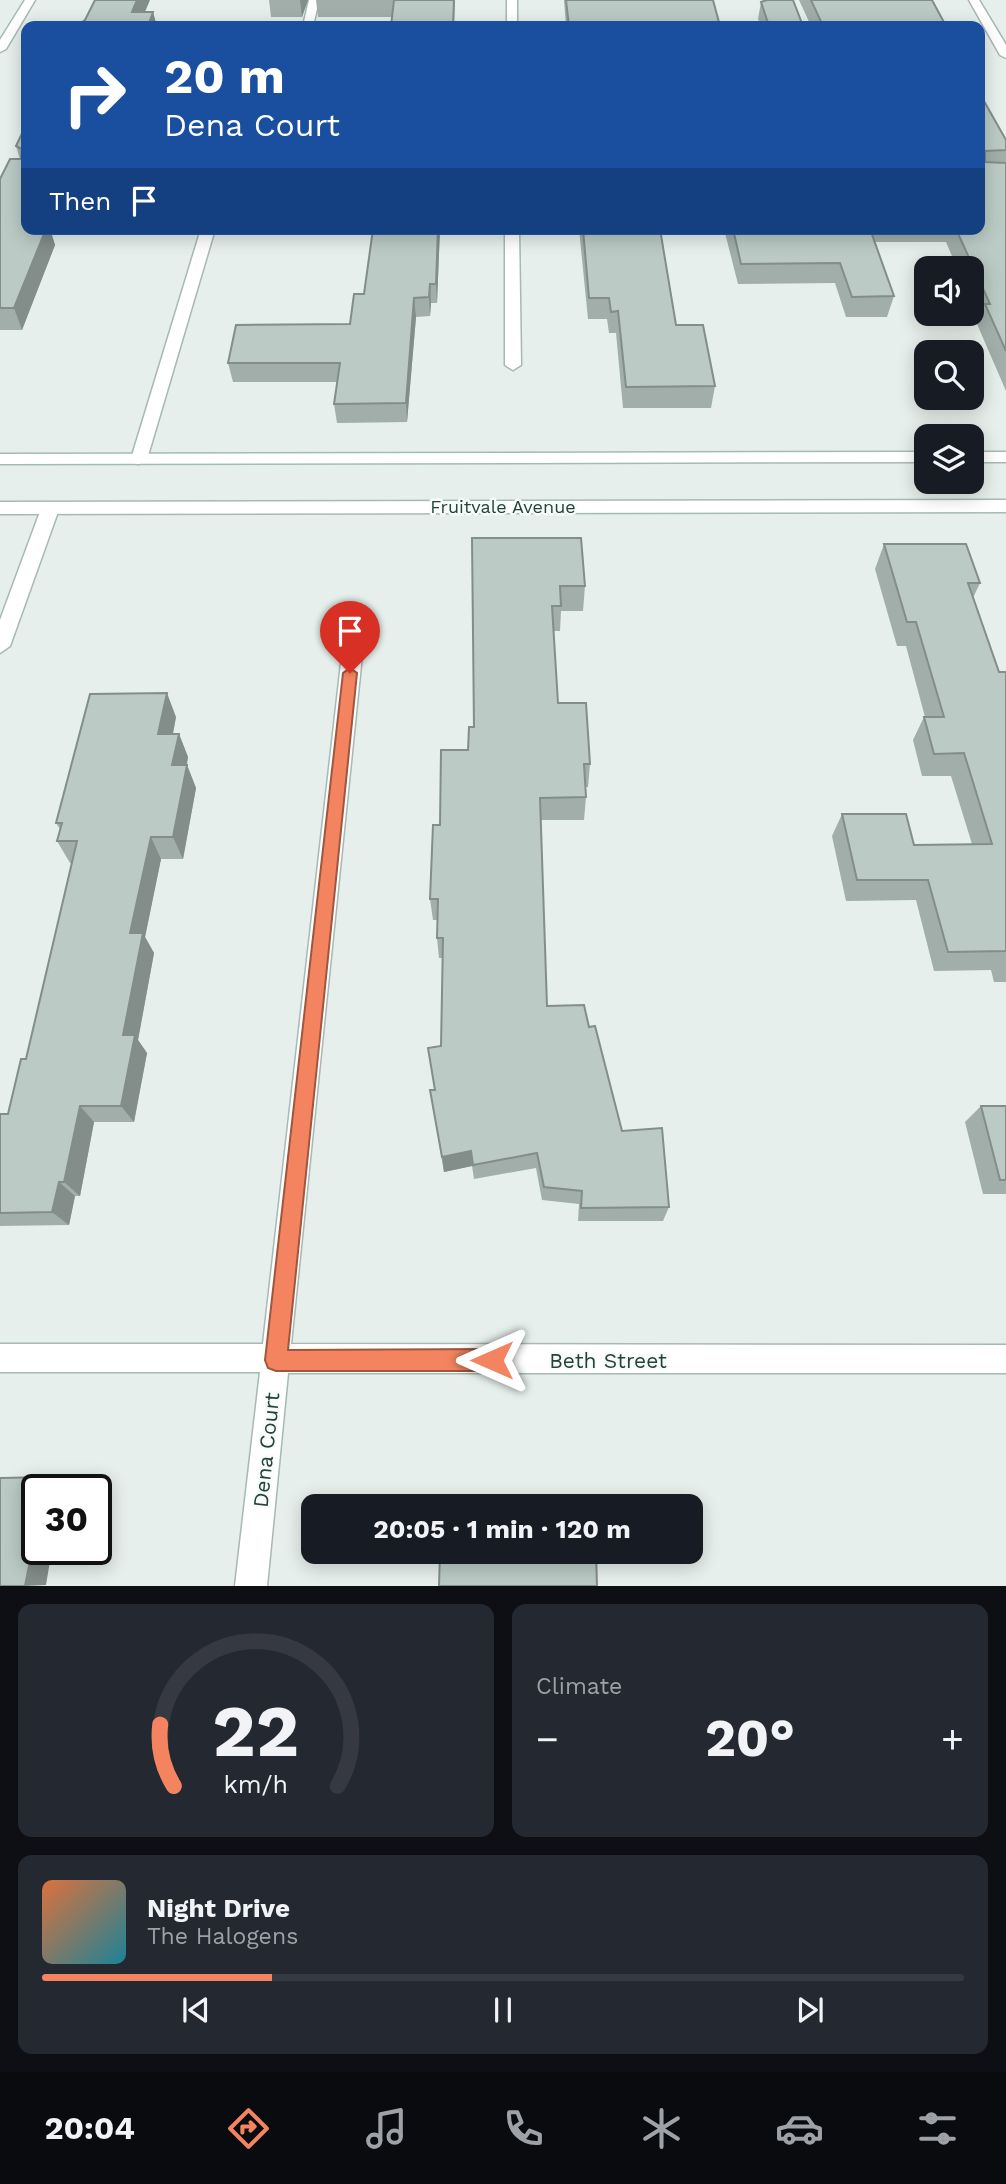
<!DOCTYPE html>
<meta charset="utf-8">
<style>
body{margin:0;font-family:"Work Sans",sans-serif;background:#242831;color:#f1f3f6;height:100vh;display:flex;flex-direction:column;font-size:26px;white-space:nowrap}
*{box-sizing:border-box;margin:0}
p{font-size:23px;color:#9ea1a6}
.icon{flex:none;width:38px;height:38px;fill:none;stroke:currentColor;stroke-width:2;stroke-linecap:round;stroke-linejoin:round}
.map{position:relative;height:1586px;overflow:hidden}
.details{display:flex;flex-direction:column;gap:18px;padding:18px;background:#0d0f14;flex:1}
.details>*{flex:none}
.hud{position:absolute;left:21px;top:21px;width:964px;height:214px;border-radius:14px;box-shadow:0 4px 18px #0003;background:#1a4fa0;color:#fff;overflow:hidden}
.tools{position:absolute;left:914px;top:256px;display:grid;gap:14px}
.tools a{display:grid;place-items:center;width:70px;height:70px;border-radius:14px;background:#171b24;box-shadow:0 4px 18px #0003;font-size:35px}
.speed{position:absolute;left:21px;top:1474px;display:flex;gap:14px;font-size:35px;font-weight:700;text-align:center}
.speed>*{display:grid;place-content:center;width:91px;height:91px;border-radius:50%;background:#171b24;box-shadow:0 4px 18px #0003;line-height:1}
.speed .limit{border:4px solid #111;border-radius:10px;background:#fff;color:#111}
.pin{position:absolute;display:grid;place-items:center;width:60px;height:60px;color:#fff;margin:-72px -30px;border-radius:50% 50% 50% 0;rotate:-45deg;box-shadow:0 0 7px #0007}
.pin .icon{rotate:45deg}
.me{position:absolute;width:77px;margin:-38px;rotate:270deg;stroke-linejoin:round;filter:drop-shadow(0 0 5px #0008)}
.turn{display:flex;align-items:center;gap:24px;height:147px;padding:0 28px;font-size:32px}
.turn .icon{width:91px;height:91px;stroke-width:2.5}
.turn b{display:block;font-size:49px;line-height:60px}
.then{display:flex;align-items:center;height:66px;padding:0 28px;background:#0003;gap:14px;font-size:26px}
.big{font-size:52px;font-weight:700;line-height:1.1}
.details .card{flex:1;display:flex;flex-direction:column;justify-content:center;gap:10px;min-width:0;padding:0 24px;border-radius:14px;background:#242831}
.details .dial{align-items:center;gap:0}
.dial svg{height:182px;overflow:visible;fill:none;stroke:#363941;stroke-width:7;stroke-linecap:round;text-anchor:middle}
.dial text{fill:#f1f3f6;stroke:none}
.song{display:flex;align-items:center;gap:21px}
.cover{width:84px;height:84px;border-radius:10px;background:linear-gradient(135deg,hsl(20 70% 55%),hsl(190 70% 35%))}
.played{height:7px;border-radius:4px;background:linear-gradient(90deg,#f4845f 25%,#363941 25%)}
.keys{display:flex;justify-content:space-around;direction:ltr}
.heat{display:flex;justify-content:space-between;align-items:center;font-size:38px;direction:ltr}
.details .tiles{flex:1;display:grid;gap:18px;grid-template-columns:1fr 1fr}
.card:last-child{grid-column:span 2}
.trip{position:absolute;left:301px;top:1494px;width:402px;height:70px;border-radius:14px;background:#171b24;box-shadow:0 4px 18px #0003;font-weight:700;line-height:70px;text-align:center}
.tabs{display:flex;height:112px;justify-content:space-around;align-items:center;background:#090b0e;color:#9ea1a6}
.tabs .icon{width:49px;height:49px}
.tabs .selected{color:#f4845f}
.tabs b{font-size:32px;color:#f1f3f6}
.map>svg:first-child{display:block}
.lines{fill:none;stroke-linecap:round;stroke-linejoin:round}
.lane-casing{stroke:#a8b8b2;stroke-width:3}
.street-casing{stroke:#a8b8b2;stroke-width:3}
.secondary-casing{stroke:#a4bbb3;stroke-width:3}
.lane{fill:#fff;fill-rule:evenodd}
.street{fill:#fff;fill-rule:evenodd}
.secondary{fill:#fff;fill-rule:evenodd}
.wall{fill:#a1aea9}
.shaded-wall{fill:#838d89}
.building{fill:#bbcac4;stroke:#838d89;stroke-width:2}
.route{fill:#f4845f;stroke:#9f563e;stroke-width:2}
.labels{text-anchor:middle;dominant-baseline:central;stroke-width:5;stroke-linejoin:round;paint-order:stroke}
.street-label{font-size:18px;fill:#24423a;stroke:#f7fbf9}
.near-street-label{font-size:21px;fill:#24423a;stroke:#f7fbf9}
</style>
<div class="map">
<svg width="1006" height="1586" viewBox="0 0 1006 1586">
<rect width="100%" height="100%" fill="#e6efeb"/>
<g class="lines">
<defs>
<path id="lane" d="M 309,0 L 319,0 L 313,26 L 303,26 Z
M 201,229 L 215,229 L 147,459 L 139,464 L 133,463 L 131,459 Z
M 50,503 L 59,509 L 10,646 L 0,653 L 0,620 L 41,509 Z"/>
<path id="street" d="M 507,0 L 517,0 L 517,26 L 507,26 Z
M 969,0 L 979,0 L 1006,45 L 1006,58 L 1000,55 Z
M 505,229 L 519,229 L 521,365 L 513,370 L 505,365 Z
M 353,639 L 363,646 L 291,1344 L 1006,1345 L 1006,1373 L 288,1373 L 267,1586 L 235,1586 L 260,1372 L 0,1372 L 0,1344 L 263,1344 L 343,646 Z"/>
<path id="secondary" d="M 25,0 L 35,0 L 6,49 L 0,52 L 0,40 Z
M 926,452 L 926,462 L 0,464 L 0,454 Z
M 971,452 L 1006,452 L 1006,462 L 971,462 Z
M 1006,500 L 1006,512 L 0,514 L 0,502 Z"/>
</defs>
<!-- lane casing -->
<use href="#lane" class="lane-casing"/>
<!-- street casing -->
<use href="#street" class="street-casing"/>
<!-- secondary casing -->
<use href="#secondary" class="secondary-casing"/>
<!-- lane -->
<use href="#lane" class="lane"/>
<!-- street -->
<use href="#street" class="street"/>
<!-- secondary -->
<use href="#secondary" class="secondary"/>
</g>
<!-- wall -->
<path class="wall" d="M 269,0 L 308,0 L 302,17 L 271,17 Z
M 316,0 L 455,0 L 454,26 L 393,17 L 318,17 Z
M 564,0 L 713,0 L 720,26 L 566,26 Z
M 799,0 L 932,0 L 946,26 L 811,26 Z
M 761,2 L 803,26 L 761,26 L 758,19 Z
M 980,94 L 1006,140 L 1006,391 L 977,324 L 979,318 L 971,300 L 971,268 L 957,268 L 946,242 L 874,242 L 894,296 L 887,317 L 846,317 L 835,283 L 738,284 L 724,229 L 980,229 Z
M 26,125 L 26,229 L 50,229 L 55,245 L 22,330 L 0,330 L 0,179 L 20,159 L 16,146 Z
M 440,229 L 437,303 L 431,303 L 430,316 L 416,317 L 407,422 L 337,423 L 334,404 L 337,382 L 233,382 L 228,363 L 350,324 L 364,294 Z
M 579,229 L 660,229 L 676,325 L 715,386 L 711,408 L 623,408 L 616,333 L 609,333 L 607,319 L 588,319 Z
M 472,538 L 585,586 L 583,611 L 561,611 L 560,631 L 553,631 L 558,703 L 590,764 L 588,787 L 586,787 L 586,797 L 584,820 L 541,820 L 547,1006 L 589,1027 L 622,1131 L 669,1207 L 663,1221 L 578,1221 L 579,1204 L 542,1200 L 536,1168 L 474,1179 L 472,1166 L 444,1172 L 430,1090 L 435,1090 L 428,1048 L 441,1046 L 443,958 L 439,958 L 437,938 L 437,920 L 433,920 L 430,899 L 440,825 L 468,750 L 474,727 Z
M 884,544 L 980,583 L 973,598 L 999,672 L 1006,672 L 1006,982 L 994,982 L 991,970 L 934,971 L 916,900 L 846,901 L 832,836 L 842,814 L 914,845 L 972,844 L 951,776 L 922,776 L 913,740 L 924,717 L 925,717 L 906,646 L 897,646 L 875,569 Z
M 176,717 L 173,734 L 179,734 L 188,757 L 187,765 L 196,788 L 183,859 L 161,859 L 145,937 L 154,953 L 138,1040 L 147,1053 L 134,1122 L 94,1122 L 80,1196 L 75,1196 L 69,1225 L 0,1226 L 0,1114 L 8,1114 L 26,1059 L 72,863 L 70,863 L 57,841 L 60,829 L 56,823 Z
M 981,1106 L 1006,1106 L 1006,1194 L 983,1194 L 965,1122 Z"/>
<!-- shaded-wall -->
<path class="shaded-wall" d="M 137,0 L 150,0 L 139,26 L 132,12 Z
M 300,0 L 308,0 L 302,17 Z
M 153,12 L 157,26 L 148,26 Z
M 34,229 L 50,229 L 55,245 L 22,330 L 14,308 Z
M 438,229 L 440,229 L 437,303 L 436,284 Z
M 430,284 L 431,303 L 430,316 L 429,297 Z
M 414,298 L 416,317 L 407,422 L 406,403 Z
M 167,693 L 176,717 L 168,758 L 158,734 Z
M 179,734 L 188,757 L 182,788 L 172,765 Z
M 187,765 L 196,788 L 183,859 L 173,837 Z
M 151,837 L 161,859 L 145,937 L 154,953 L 138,1040 L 147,1053 L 134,1122 L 121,1106 L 123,1035 L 130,933 Z
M 80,1106 L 94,1122 L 80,1196 L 64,1182 Z
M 471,1151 L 472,1166 L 444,1172 L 442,1157 Z
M 59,1182 L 75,1196 L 69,1225 L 52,1212 Z
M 46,1477 L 64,1481 L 63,1489 L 43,1489 Z
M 37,1525 L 37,1549 L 52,1549 L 46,1585 L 25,1586 Z"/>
<!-- building -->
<path class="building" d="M 95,0 L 137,0 L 132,12 L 153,12 L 148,26 L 76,26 L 85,20 Z
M 394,0 L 454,0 L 453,26 L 391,26 Z
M 566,0 L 713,0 L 720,26 L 569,26 Z
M 767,0 L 793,0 L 803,26 L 769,26 L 761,2 Z
M 811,0 L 932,0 L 946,26 L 823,26 Z
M 980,94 L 1006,140 L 1006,150 L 985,151 L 985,162 L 1006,163 L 1006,351 L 985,304 L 990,304 L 956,229 L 980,229 Z
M 26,125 L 26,229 L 46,229 L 14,308 L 0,308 L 0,179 L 10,159 L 21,159 L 22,149 L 16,146 Z
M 373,229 L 438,229 L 436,284 L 430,284 L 429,297 L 414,298 L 406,403 L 334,404 L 340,363 L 228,363 L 236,325 L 350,324 L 354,294 L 364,294 Z
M 583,229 L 660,229 L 676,325 L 703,325 L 715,386 L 626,387 L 618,311 L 611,312 L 609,298 L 589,298 Z
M 733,229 L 870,229 L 894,296 L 852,297 L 840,263 L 741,264 Z
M 472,538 L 581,538 L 585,586 L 560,586 L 561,606 L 552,606 L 558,703 L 586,703 L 590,764 L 584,764 L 586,797 L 540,798 L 547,1006 L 584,1005 L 589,1027 L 595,1026 L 622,1131 L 662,1128 L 669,1207 L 581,1208 L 582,1191 L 544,1187 L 537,1153 L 473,1165 L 471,1151 L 442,1157 L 430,1090 L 435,1090 L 428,1048 L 441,1046 L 443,938 L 437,938 L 438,899 L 430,899 L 433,825 L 440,825 L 441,750 L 468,750 L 469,727 L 474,727 Z
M 884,544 L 966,544 L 980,583 L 968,583 L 999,672 L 1006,672 L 1006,951 L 948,952 L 928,880 L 857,880 L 842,814 L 906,814 L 914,845 L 992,844 L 964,753 L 934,754 L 924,717 L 944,717 L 916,622 L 907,622 Z
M 167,693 L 158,734 L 179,734 L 172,765 L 187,765 L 173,837 L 151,837 L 130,933 L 143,933 L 123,1035 L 135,1035 L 121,1106 L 80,1106 L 64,1182 L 59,1182 L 52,1212 L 0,1213 L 0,1114 L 8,1114 L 21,1059 L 26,1059 L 77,841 L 57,841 L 62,823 L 56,823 L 90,694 Z
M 981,1106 L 1006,1106 L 1006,1180 L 1000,1180 Z
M 46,1477 L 43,1489 L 37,1489 L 37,1525 L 25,1586 L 0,1586 L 0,1478 Z
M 593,1503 L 593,1507 L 440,1507 L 440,1505 Z
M 440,1552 L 596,1552 L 597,1586 L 439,1586 Z"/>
<!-- route -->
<path class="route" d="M 350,668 L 357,673 L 288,1350 L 492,1349 L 500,1352 L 503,1360 L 500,1368 L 492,1371 L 276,1371 L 268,1368 L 265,1360 L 343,673 Z"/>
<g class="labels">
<!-- street labels -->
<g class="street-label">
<text x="503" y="506">Fruitvale Avenue</text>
</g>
<!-- near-street labels -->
<g class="near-street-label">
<text x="608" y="1360">Beth Street</text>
<text transform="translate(266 1450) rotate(-84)">Dena Court</text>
</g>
</g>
</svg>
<div class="tools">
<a><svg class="icon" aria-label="sound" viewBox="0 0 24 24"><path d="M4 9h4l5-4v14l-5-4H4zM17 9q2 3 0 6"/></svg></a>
<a><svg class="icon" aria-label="search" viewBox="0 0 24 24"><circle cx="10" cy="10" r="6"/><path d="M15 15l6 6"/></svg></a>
<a><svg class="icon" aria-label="layers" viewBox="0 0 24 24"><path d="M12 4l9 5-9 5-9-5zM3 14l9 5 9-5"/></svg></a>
</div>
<div class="speed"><div class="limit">30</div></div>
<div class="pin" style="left:350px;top:673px;background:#d93025"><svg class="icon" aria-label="arrive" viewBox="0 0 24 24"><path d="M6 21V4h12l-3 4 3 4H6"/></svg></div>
<svg class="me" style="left:492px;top:1360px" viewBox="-20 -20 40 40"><path d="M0-17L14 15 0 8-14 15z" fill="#f4845f" stroke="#fff" stroke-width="4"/></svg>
<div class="trip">20:05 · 1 min · 120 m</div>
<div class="hud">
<div class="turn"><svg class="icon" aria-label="right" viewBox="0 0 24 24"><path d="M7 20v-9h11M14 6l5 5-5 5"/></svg><div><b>20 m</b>Dena Court</div></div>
<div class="then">Then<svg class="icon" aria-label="arrive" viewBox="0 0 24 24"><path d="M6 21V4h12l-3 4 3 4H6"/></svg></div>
</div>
</div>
<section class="details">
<div class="tiles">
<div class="card dial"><svg viewBox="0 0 100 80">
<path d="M14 69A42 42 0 1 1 86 69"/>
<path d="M14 69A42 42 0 0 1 8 42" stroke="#f4845f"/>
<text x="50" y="56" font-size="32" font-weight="700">22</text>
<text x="50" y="72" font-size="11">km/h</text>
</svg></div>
<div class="card"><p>Climate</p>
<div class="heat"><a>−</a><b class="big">20°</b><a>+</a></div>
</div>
<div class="card">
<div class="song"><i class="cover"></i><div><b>Night Drive</b><p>The Halogens</p></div></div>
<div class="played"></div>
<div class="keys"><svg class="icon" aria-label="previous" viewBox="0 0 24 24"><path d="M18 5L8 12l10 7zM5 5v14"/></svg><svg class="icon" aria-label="pause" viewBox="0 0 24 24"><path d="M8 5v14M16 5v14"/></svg><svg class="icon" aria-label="next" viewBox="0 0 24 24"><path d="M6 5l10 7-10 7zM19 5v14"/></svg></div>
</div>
</div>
</section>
<nav class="tabs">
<b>20:04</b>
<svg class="icon selected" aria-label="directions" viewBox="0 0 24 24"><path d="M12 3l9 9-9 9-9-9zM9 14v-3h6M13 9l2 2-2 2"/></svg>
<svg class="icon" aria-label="music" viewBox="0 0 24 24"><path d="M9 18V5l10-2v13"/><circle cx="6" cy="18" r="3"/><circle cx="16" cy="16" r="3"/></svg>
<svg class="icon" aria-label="phone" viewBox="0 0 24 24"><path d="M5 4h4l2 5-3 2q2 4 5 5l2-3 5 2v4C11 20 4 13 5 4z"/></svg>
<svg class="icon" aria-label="climate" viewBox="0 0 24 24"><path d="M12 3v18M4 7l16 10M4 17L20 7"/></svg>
<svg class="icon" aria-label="car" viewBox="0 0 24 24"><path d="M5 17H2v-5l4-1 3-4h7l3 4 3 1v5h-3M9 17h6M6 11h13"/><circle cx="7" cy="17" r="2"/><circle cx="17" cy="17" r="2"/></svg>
<svg class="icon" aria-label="filters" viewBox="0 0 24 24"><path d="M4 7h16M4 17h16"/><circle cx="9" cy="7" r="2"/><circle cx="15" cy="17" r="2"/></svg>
</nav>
